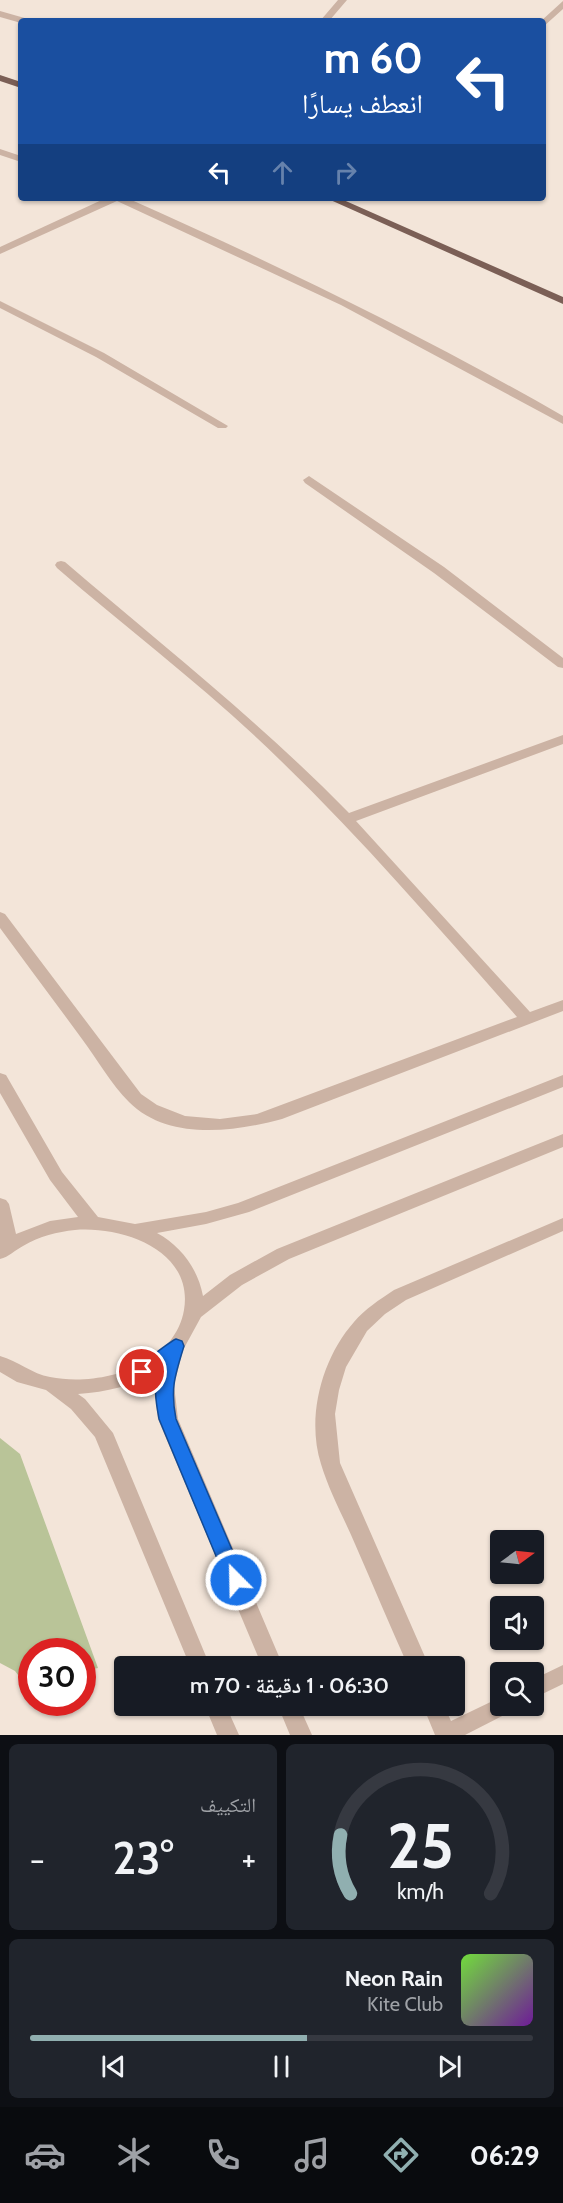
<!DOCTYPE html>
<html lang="ar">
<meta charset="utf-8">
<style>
body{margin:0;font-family:Cabin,"Noto Naskh Arabic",sans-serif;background:#20242c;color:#f1f3f6;direction:rtl;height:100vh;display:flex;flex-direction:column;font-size:22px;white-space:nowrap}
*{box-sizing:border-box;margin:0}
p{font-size:20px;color:#9ea1a6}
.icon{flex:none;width:33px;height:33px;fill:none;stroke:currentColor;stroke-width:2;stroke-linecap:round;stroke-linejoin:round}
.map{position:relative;height:1735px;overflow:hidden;direction:ltr}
.details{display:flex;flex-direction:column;gap:9px;padding:9px;background:#0d0f14;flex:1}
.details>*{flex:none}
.top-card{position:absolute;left:18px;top:18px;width:528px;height:183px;border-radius:6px;box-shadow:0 2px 4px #0004;direction:rtl;background:#1a4fa0;color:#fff;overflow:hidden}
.needle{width:39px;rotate:75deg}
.fabs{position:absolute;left:490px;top:1530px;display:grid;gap:12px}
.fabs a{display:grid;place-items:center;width:54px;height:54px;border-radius:6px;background:#171b24;box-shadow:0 2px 4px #0004;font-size:30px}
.speed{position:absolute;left:18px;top:1638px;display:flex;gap:12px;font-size:30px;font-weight:700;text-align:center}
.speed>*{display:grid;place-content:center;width:78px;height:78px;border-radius:50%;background:#171b24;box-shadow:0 2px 4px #0004;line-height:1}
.speed .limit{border:9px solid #d22;background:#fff;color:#111}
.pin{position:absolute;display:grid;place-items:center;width:51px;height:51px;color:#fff;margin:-26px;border:3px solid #fff;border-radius:50%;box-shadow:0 2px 6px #0007}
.me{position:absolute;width:66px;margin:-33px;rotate:337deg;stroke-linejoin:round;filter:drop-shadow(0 0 4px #0008)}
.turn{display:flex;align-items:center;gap:21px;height:126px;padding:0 24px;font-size:27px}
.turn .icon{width:78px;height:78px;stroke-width:2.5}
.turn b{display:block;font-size:42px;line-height:51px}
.lanes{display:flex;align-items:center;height:57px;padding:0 24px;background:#0003;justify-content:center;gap:30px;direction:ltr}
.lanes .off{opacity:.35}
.big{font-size:45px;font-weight:600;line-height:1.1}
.details .card{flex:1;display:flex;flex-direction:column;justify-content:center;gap:9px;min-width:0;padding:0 21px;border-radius:9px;background:#20242c}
.details .dial{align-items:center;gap:0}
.dial svg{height:156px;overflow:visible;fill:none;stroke:#363941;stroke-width:7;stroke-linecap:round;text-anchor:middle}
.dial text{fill:#f1f3f6;stroke:none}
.song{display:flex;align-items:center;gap:18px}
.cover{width:72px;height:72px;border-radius:9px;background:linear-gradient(135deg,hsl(100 70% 55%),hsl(280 70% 35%))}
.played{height:6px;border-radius:3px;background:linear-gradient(90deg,#90afb0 55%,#363941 55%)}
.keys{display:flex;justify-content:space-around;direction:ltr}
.heat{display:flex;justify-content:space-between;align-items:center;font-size:33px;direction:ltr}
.details .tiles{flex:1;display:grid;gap:9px;grid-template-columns:1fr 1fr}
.card:last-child{grid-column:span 2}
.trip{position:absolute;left:114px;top:1656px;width:351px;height:60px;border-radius:6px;background:#171b24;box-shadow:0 2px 4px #0004;font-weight:600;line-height:60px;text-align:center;direction:rtl}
.menu{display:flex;height:96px;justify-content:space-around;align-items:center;background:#090b0e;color:#9ea1a6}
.menu .icon{width:42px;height:42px}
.menu .active{color:#90afb0}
.menu b{font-size:27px;color:#f1f3f6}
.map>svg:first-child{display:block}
.green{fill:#b9c498}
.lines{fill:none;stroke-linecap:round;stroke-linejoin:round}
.minor{fill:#ccb3a4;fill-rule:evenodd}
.major{fill:#7b5f56;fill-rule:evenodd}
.route{fill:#1a73e8;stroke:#114b97;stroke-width:1.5}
</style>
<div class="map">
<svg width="563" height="1735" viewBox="0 0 563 1735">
<rect width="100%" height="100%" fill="#f3e5d9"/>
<!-- green -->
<path class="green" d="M 0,1438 L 20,1454 L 98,1668 L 83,1671 L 82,1652 L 32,1652 L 31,1683 L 25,1684 L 15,1671 L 0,1663 Z"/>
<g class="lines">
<!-- minor -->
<path class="minor" d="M 338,0 L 347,0 L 329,21 L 320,21 Z
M 563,1 L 563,9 L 543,27 L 541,21 Z
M 0,11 L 28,19 L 29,21 L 21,23 L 0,17 Z
M 0,149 L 21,156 L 21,162 L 0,155 Z
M 106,198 L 127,198 C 276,264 422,335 563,416 L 563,424 L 341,305 L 117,201 L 0,254 L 0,247 Z
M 0,301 L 104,353 L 228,426 L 226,428 L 218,428 L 96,357 L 0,308 Z
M 309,476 L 444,567 L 563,658 L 563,668 L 558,667 L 434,573 L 305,483 L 303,480 Z
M 61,561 L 65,562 C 163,646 259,721 349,813 L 563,735 L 563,744 L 356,821 L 530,1012 L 563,1000 L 563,1011 L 282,1119 C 234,1132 168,1141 129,1102 C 111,1084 97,1059 82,1039 C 55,1002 27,965 0,928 L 0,912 L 5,914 L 141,1094 L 157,1105 L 185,1116 L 220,1119 L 257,1114 L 517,1017 C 440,930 364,841 280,760 C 210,691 131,632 57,568 L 55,565 L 57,562 Z
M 0,1073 L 6,1075 L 62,1172 L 98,1217 L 135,1224 L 206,1212 L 238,1203 L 563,1075 L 563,1087 L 249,1212 L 206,1224 L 157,1233 C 181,1246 198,1269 203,1296 L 230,1275 L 277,1249 L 563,1134 L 563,1147 L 289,1259 L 242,1285 L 201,1317 L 183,1350 L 174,1385 L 178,1419 L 283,1666 L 262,1666 L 158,1419 L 155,1393 L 157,1372 C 132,1386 107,1392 78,1394 L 85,1399 L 113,1433 L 210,1666 L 190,1666 L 95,1437 L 71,1409 L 46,1390 L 17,1382 L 0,1372 L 0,1356 C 18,1361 32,1374 50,1377 C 99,1387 174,1367 184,1310 C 194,1250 122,1226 75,1230 C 57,1232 40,1236 23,1246 C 15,1250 9,1257 0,1259 L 0,1198 L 6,1200 L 9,1204 L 16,1234 L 50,1221 L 78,1217 L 50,1180 L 0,1093 Z
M 563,1218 L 563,1231 L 406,1300 L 385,1314 L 367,1331 L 346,1367 L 339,1390 L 335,1414 L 340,1463 L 429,1666 L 408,1666 C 390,1626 373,1585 355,1544 C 344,1518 329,1491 321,1464 C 306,1417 322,1358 354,1322 C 365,1309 379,1300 394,1290 Z
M 563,1665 L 563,1684 L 534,1698 L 534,1679 Z
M 501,1697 L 501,1706 L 512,1706 L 510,1712 L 465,1735 L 435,1735 L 423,1706 L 444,1706 L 451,1721 Z
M 205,1706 L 226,1706 L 239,1735 L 217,1735 Z
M 278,1706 L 299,1706 L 312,1735 L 290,1735 Z"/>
<!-- major -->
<path class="major" d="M 0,75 L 21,82 L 21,88 L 0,81 Z
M 326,198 L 339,198 L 563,297 L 563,304 Z"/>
</g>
<!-- route -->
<path class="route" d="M 176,1339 L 182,1341 L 184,1346 C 175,1375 170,1389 176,1419 L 245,1580 L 242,1585 L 236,1587 L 229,1585 L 226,1580 L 159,1419 C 156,1402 153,1387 159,1370 L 142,1379 L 136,1377 L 133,1372 C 135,1368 171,1341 176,1339 Z"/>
</svg>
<div class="fabs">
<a><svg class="needle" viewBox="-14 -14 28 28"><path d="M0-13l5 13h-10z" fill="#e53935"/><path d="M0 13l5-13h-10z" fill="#9ea1a6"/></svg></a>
<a><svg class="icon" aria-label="sound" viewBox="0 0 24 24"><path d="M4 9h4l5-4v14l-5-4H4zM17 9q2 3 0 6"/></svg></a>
<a><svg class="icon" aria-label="search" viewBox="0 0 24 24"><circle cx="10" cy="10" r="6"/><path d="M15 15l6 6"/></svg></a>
</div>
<div class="speed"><div class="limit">30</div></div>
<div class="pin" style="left:142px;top:1372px;background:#d93025"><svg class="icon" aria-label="arrive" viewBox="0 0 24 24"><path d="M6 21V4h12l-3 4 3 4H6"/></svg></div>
<svg class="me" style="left:236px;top:1580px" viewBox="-20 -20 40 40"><circle r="17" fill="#1a73e8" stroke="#fff" stroke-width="3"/><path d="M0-11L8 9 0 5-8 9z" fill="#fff"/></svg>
<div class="trip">06:30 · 1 دقيقة · 70 m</div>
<div class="top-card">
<div class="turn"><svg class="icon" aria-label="left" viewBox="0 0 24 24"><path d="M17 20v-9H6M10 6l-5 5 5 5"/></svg><div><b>60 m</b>انعطف يسارًا</div></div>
<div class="lanes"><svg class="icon" aria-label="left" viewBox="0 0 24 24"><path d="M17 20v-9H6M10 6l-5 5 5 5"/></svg><svg class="icon off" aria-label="ahead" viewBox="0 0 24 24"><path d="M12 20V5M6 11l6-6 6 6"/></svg><svg class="icon off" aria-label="right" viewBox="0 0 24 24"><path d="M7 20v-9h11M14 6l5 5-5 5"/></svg></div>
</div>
</div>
<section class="details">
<div class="tiles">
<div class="card dial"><svg viewBox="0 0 100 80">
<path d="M14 69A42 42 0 1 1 86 69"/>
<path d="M14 69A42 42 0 0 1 9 39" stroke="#90afb0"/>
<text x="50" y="56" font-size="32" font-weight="700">25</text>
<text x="50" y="72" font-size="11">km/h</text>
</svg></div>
<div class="card"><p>التكييف</p>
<div class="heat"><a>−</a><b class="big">23°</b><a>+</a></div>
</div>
<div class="card">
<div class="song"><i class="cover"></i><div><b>Neon Rain</b><p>Kite Club</p></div></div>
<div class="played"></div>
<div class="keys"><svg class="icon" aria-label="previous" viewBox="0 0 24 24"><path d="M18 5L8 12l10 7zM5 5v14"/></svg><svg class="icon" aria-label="pause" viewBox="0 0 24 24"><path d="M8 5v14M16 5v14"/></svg><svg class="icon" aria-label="next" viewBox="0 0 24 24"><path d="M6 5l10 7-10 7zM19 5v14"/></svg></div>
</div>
</div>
</section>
<nav class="menu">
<b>06:29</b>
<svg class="icon active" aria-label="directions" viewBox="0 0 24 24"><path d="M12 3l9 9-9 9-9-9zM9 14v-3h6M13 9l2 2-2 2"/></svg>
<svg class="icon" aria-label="music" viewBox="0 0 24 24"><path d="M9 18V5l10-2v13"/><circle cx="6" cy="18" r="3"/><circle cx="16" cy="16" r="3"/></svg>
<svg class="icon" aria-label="phone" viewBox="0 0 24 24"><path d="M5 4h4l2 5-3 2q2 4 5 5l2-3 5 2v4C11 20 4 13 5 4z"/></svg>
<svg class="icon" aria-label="climate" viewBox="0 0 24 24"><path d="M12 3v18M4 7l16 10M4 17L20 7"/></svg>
<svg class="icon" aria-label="car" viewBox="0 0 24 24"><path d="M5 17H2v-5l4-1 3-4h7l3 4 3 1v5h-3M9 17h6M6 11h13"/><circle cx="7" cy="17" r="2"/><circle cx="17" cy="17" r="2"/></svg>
</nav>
